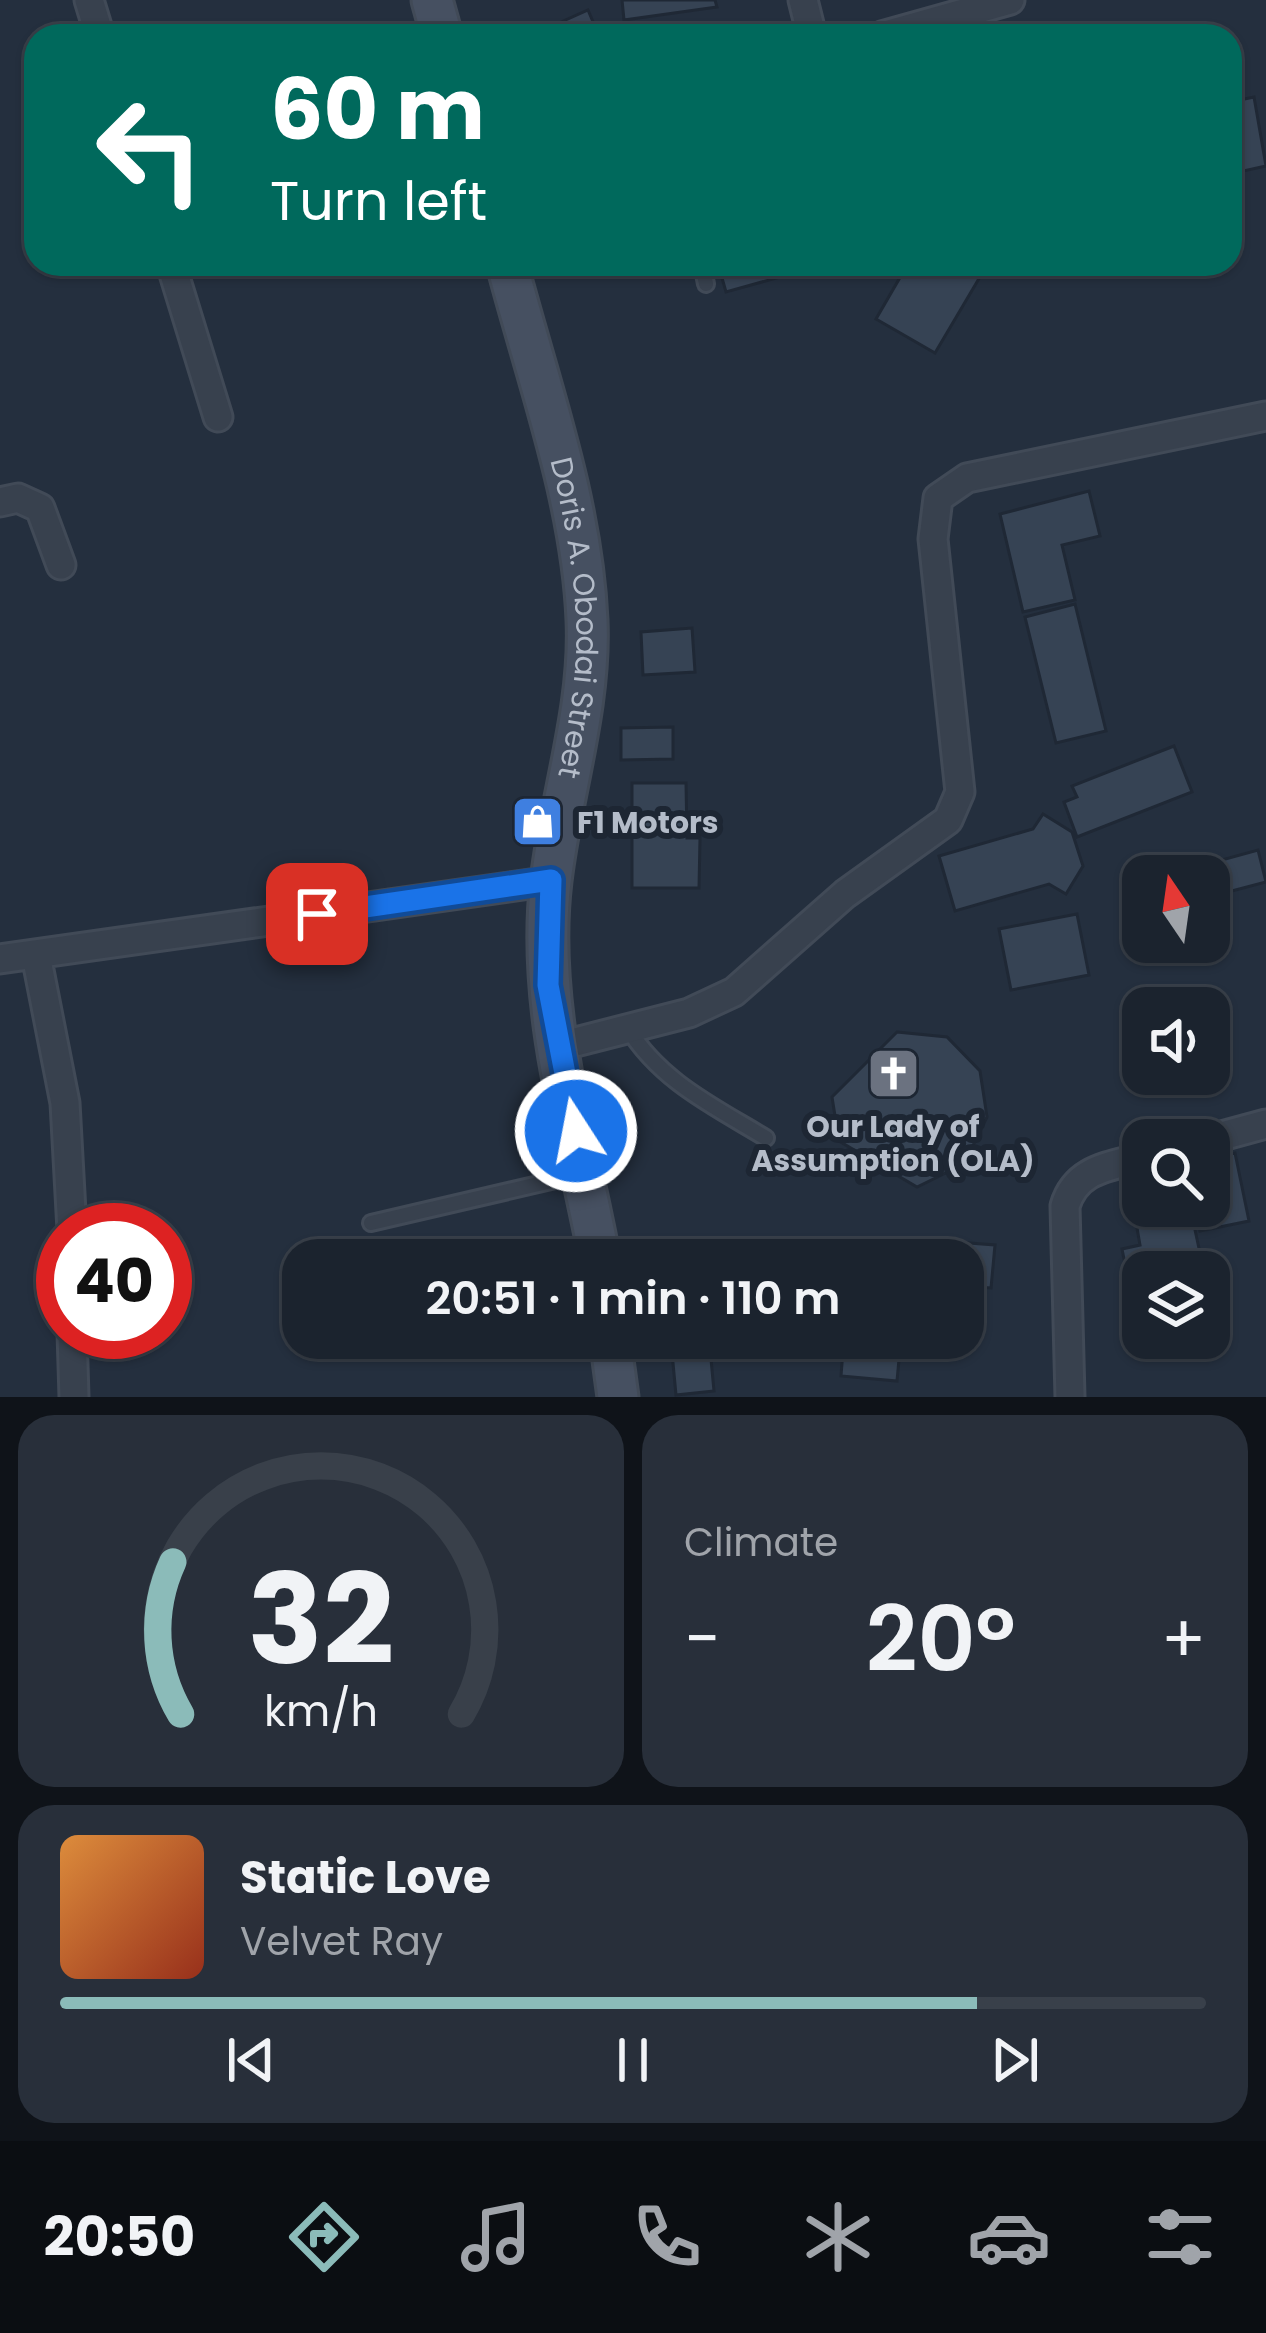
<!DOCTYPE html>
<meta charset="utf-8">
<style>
body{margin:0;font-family:Poppins,sans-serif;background:#282f3a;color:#f1f3f6;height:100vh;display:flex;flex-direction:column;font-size:45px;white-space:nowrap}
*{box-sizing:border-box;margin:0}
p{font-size:39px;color:#a0a4aa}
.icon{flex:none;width:66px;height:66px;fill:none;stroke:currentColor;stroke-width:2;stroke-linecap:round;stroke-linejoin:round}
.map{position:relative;height:1397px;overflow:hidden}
.details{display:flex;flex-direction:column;gap:18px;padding:18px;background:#0f1319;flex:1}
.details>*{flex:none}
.banner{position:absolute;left:24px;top:24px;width:1218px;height:252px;border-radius:36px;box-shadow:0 3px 9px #0004,0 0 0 3px #39404a;background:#00695c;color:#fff;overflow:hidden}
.needle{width:78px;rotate:347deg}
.controls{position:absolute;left:1122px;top:855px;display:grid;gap:24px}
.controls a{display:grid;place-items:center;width:108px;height:108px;border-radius:24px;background:#1b232e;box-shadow:0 3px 9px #0004,0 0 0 3px #39404a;font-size:60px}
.speed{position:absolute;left:36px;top:1203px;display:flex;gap:24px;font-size:60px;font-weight:700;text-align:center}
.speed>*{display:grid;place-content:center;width:156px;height:156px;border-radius:50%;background:#1b232e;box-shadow:0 3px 9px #0004,0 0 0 3px #39404a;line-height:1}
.speed .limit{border:18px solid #d22;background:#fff;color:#111}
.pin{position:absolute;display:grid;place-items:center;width:102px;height:102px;color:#fff;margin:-51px;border-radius:24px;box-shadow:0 6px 18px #0006}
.me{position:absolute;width:132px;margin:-66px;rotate:349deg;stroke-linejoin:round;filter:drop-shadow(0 0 9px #0008)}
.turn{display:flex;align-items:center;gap:42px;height:252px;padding:0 48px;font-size:54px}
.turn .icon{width:156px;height:156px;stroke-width:2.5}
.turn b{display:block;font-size:84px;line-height:102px}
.big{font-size:90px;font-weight:600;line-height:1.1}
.details .widget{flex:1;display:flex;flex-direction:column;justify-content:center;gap:18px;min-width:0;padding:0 42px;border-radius:36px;background:#282f3a}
.details .dial{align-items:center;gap:0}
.dial svg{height:312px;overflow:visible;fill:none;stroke:#39404a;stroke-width:7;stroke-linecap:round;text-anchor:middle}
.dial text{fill:#f1f3f6;stroke:none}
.song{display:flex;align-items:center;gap:36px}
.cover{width:144px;height:144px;border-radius:18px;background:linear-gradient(135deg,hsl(30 70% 55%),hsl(10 70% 35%))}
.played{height:12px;border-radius:6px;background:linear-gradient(90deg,#8bbbb9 80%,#39404a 80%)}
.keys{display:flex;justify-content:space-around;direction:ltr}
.heat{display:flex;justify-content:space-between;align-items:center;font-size:66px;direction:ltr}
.details .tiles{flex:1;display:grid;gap:18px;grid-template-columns:1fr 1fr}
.widget:last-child{grid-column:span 2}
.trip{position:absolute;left:282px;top:1239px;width:702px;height:120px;border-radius:36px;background:#1b232e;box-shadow:0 3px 9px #0004,0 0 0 3px #39404a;font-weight:600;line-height:120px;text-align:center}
.tab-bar{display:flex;height:192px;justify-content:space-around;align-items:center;background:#0b0e12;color:#a0a4aa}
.tab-bar .icon{width:84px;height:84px}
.tab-bar .current{color:#8bbbb9}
.tab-bar b{font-size:54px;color:#f1f3f6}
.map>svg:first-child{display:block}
.building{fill:#364354;stroke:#1f2835;stroke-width:3}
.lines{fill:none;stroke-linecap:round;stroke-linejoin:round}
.lane-casing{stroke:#414a57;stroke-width:20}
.street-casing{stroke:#414a57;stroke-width:33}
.secondary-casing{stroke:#414a57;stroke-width:45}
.lane{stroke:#38414e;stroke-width:14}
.street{stroke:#38414e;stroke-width:27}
.secondary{stroke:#465061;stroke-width:39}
.route-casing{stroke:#114b97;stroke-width:30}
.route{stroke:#1a73e8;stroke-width:21}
.labels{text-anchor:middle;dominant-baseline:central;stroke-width:12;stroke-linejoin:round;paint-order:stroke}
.street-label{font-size:30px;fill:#b4bcc9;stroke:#1d2633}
.poi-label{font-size:30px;font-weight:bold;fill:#b4bcc9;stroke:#1d2633;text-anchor:start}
</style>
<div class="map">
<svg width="1266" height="1397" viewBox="0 0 1266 1397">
<rect width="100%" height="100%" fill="#242f3e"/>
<!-- building -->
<path class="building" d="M 622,0 L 715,0 L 717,7 L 624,20 Z
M 588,10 L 599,36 L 530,36 Z
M 1254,97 L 1266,166 L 1230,174 L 1230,102 Z
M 718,264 L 784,264 L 787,275 L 726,292 Z
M 890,264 L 987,265 L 935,353 L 876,319 L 902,274 Z
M 1089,491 L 1100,536 L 1062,545 L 1075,600 L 1023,612 L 1000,514 Z
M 1075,604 L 1106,731 L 1056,743 L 1025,617 Z
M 692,628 L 695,672 L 643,675 L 641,632 Z
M 673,727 L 673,759 L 621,760 L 621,728 Z
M 1174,746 L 1192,792 L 1077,837 L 1064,802 L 1077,797 L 1072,786 Z
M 632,783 L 686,783 L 687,838 L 700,838 L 699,888 L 632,888 Z
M 1043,814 L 1072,832 L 1083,866 L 1066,894 L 1049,884 L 955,911 L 939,856 L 1033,829 Z
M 1258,850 L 1266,882 L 1209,897 L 1209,876 L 1198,876 L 1196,867 Z
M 1077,914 L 1089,975 L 1011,990 L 999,929 Z
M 897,1032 L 947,1037 L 980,1071 L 987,1117 L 964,1164 L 917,1187 L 839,1141 L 832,1097 Z
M 1235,1153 L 1249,1221 L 1200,1231 L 1195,1206 L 1209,1206 L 1209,1159 Z
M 1143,1176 L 1143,1206 L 1187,1206 L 1188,1210 L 1135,1222 L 1126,1180 Z
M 1192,1216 L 1200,1253 L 1126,1269 L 1122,1249 L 1140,1245 L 1137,1228 Z
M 916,1239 L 995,1245 L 991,1288 L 963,1286 L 963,1260 L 915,1260 Z
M 709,1338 L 714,1391 L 676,1395 L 671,1342 Z
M 844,1338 L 901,1338 L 897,1381 L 841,1376 Z"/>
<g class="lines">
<defs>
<path id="lane" d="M 637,264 L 689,264
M 702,264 L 706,284
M 627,1027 C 660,1081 713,1106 766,1138
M 371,1223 L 577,1175"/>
<path id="street" d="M 89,0 L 100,36
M 803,0 L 812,36
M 882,36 L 1010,0
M 171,264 L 218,417
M 0,502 L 18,498 L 40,508 L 61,565
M 36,955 L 65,1103 L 72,1230
M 0,959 L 551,881
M 560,1046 L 689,1013 L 734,992 L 845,894 L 948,820 L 960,792 L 933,539 L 938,498 L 967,478 L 1266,416
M 1207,1140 L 1266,1124
M 72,1332 L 74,1397
M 1070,1397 L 1065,1206 C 1076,1169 1108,1167 1143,1157"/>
<g id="secondary">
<path d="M 432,0 L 442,36"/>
<path id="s1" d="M 507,264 C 537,379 582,500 587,620 C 591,707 561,795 551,881 C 536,1007 577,1137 600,1260"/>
<path d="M 610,1338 L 618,1397"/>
</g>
</defs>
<!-- lane casing -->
<use href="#lane" class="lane-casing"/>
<!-- street casing -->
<use href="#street" class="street-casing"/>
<!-- secondary casing -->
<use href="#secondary" class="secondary-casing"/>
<!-- lane -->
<use href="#lane" class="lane"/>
<!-- street -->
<use href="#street" class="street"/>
<!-- secondary -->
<use href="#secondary" class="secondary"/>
</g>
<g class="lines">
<defs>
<path id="route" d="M 317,914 L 551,880 L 548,985 L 576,1131"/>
</defs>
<!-- route casing -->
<use href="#route" class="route-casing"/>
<!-- route -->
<use href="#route" class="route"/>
</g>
<!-- icons -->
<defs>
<symbol id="shop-square" viewBox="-11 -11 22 22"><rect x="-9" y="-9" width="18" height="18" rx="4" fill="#3f7fe0" stroke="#1d2633"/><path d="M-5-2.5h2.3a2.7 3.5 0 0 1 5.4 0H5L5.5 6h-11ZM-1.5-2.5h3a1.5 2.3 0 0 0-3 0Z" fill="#fff"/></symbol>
<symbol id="church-square" viewBox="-11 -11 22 22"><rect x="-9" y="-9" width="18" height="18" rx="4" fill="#6b7280" stroke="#1d2633"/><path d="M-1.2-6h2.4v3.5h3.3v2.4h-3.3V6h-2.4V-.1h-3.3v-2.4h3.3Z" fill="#fff"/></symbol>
</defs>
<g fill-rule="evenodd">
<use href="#shop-square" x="508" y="792" width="59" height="59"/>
<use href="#church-square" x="864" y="1044" width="59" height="59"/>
</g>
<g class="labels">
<!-- street labels -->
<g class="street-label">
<text stroke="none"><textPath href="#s1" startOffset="363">Doris A. Obodai Street</textPath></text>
</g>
<!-- poi labels -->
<g class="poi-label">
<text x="577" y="822">F1 Motors</text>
<text x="893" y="1126" text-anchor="middle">Our Lady of<tspan x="893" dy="34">Assumption (OLA)</tspan></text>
</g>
</g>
</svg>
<div class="controls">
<a><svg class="needle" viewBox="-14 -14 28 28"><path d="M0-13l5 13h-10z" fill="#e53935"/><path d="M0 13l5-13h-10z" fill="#a0a4aa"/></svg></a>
<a><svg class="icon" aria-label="sound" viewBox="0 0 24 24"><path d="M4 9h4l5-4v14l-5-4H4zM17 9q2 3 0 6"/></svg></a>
<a><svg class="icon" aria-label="search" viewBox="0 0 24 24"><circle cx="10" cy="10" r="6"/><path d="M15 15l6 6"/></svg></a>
<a><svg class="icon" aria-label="layers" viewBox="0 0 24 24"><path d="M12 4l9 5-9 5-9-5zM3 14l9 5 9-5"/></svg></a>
</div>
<div class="speed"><div class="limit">40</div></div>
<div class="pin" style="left:317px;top:914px;background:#d93025"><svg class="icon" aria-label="arrive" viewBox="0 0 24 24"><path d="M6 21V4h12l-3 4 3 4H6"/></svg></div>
<svg class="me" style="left:576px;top:1131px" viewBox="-20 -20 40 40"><circle r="17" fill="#1a73e8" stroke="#fff" stroke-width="3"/><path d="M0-11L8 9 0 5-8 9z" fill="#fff"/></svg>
<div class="trip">20:51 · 1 min · 110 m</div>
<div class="banner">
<div class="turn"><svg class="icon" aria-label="left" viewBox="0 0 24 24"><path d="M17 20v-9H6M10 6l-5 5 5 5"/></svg><div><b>60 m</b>Turn left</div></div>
</div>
</div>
<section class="details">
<div class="tiles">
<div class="widget dial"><svg viewBox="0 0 100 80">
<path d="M14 69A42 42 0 1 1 86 69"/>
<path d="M14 69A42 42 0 0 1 12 30" stroke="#8bbbb9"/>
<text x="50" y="56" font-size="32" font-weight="700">32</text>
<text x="50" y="72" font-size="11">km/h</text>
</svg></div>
<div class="widget"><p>Climate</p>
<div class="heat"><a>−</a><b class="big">20°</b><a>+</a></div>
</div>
<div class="widget">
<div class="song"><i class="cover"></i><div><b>Static Love</b><p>Velvet Ray</p></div></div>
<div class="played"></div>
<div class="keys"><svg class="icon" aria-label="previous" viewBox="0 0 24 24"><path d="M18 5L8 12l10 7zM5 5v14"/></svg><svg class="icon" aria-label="pause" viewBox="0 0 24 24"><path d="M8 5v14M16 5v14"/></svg><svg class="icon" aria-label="next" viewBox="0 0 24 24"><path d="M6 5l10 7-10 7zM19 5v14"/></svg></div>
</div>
</div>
</section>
<nav class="tab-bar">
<b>20:50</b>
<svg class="icon current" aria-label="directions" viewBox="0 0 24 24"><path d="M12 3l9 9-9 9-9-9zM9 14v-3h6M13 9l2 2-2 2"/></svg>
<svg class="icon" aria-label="music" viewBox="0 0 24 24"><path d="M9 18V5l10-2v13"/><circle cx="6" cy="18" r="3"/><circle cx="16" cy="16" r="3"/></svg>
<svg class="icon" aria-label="phone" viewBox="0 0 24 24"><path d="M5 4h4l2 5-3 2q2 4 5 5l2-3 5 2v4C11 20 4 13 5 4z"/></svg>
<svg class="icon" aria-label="climate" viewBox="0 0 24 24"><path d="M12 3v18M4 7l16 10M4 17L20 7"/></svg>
<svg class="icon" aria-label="car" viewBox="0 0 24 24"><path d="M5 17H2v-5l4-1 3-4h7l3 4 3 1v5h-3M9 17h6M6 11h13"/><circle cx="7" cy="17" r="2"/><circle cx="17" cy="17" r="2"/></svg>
<svg class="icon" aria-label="filters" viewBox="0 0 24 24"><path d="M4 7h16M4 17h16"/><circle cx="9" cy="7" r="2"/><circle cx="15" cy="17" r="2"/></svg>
</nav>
